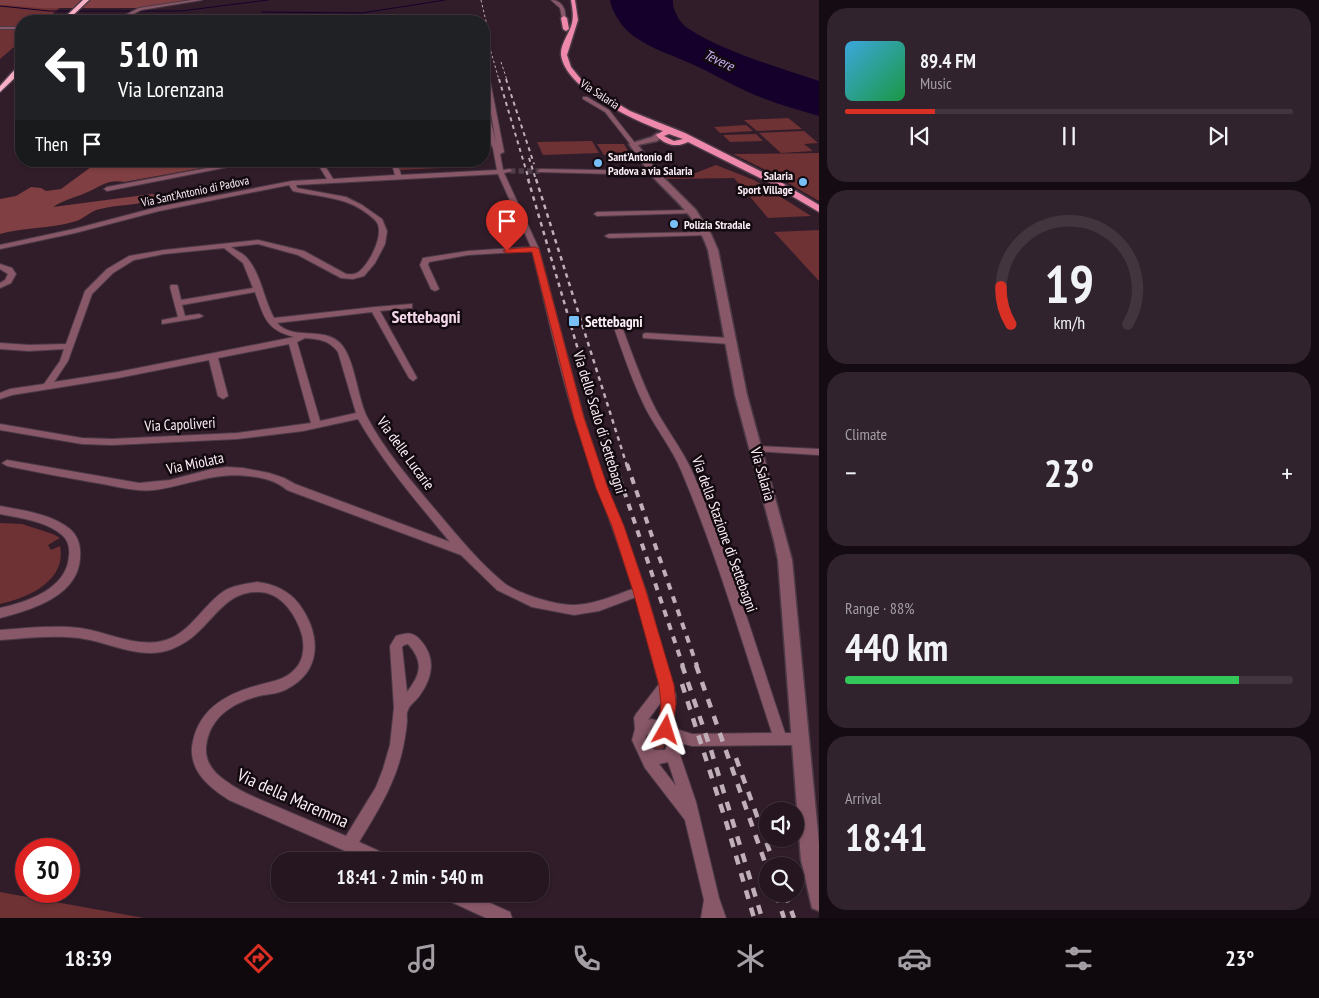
<!DOCTYPE html>
<meta charset="utf-8">
<style>
body{margin:0;font-family:"PT Sans Narrow",sans-serif;background:#31232d;color:#f1f3f6;height:100vh;display:flex;flex-direction:column;font-size:19px;white-space:nowrap}
*{box-sizing:border-box;margin:0}
p{font-size:16px;color:#a39fa5}
.icon{flex:none;width:28px;height:28px;fill:none;stroke:currentColor;stroke-width:2;stroke-linecap:round;stroke-linejoin:round}
.map{position:relative;flex:1;overflow:hidden}
.panel{display:flex;flex-direction:column;gap:8px;padding:8px;background:#140c12;width:500px}
.panel>*{flex:none}
.guide{position:absolute;left:15px;top:15px;width:475px;height:152px;border-radius:20px;box-shadow:0 1px 4px #0004,0 0 0 1px #42353e;background:#202124;color:#fff;overflow:hidden}
.fabs{position:absolute;left:759px;top:802px;display:grid;gap:10px}
.fabs a{display:grid;place-items:center;width:45px;height:45px;border-radius:50%;background:#251620;box-shadow:0 1px 4px #0004,0 0 0 1px #42353e;font-size:25px}
.speed{position:absolute;left:15px;top:838px;display:flex;gap:10px;font-size:25px;font-weight:700;text-align:center}
.speed>*{display:grid;place-content:center;width:65px;height:65px;border-radius:50%;background:#251620;box-shadow:0 1px 4px #0004,0 0 0 1px #42353e;line-height:1}
.speed .limit{border:8px solid #d22;background:#fff;color:#111}
.pin{position:absolute;display:grid;place-items:center;width:42px;height:42px;color:#fff;margin:-51px -21px;border-radius:50% 50% 50% 0;rotate:-45deg;box-shadow:0 0 5px #0007}
.pin .icon{rotate:45deg}
.me{position:absolute;width:55px;margin:-28px;rotate:6deg;stroke-linejoin:round;filter:drop-shadow(0 0 4px #0008)}
.turn{display:flex;align-items:center;gap:18px;height:105px;padding:0 20px;font-size:22px}
.turn .icon{width:65px;height:65px;stroke-width:2.5}
.turn b{display:block;font-size:35px;line-height:42px}
.then{display:flex;align-items:center;height:48px;padding:0 20px;background:#0003;gap:10px;font-size:19px}
.big{font-size:38px;font-weight:700;line-height:1.1}
.panel .tile{flex:1;display:flex;flex-direction:column;justify-content:center;gap:8px;min-width:0;padding:0 18px;border-radius:20px;background:#31232d}
.panel .dial{align-items:center;gap:0}
.dial svg{height:130px;overflow:visible;fill:none;stroke:#42353e;stroke-width:7;stroke-linecap:round;text-anchor:middle}
.dial text{fill:#f1f3f6;stroke:none}
.song{display:flex;align-items:center;gap:15px}
.cover{width:60px;height:60px;border-radius:8px;background:linear-gradient(135deg,hsl(200 70% 55%),hsl(140 70% 35%))}
.played{height:5px;border-radius:2px;background:linear-gradient(90deg,#d93025 20%,#42353e 20%)}
.keys{display:flex;justify-content:space-around;direction:ltr}
.heat{display:flex;justify-content:space-between;align-items:center;font-size:28px;direction:ltr}
.charge{height:8px;border-radius:4px;background:linear-gradient(90deg,#34c759 88%,#42353e 0)}
.trip{position:absolute;left:271px;top:852px;width:278px;height:50px;border-radius:20px;background:#251620;box-shadow:0 1px 4px #0004,0 0 0 1px #42353e;font-weight:700;line-height:50px;text-align:center}
.dock{display:flex;height:80px;justify-content:space-around;align-items:center;background:#0f090d;color:#a39fa5}
.dock .icon{width:35px;height:35px}
.dock .selected{color:#d93025}
.dock b{font-size:22px;color:#f1f3f6}
main{display:flex;flex:1;min-height:0}
.map>svg:first-child{display:block}
.green{fill:#6e3235}
.forest{fill:#803f42}
.water{fill:#15002c}
.lines{fill:none;stroke-linecap:round;stroke-linejoin:round}
.stream{stroke:#15002c;stroke-width:1}
.minor-tunnel{stroke:#4f3c49;stroke-width:5.5;stroke-dasharray:5.5 3;stroke-linecap:butt}
.minor-casing{stroke:#4d3a47;stroke-width:2}
.tertiary-casing{stroke:#4d3a47;stroke-width:3}
.primary-casing{stroke:#4d3a47;stroke-width:3}
.motorway-casing{stroke:#4d3a47;stroke-width:3}
.minor{fill:#895868;fill-rule:evenodd}
.tertiary{fill:#895868;fill-rule:evenodd}
.primary{fill:#ee89ab;fill-rule:evenodd}
.motorway{fill:#f9b0c7;fill-rule:evenodd}
.rail-far4{stroke:#c0afb9;stroke-width:1;stroke-dasharray:2.5 2.5;stroke-linecap:butt}
.rail-far3{stroke:#c0afb9;stroke-width:2;stroke-dasharray:4 4;stroke-linecap:butt}
.rail-far2{stroke:#c0afb9;stroke-width:2.5;stroke-dasharray:4.5 4.5;stroke-linecap:butt}
.rail-far1{stroke:#c0afb9;stroke-width:4;stroke-dasharray:7 7;stroke-linecap:butt}
.rail{stroke:#c0afb9;stroke-width:4.5;stroke-dasharray:9 9;stroke-linecap:butt}
.route{fill:#d93025;stroke:#8d1f18}
.poi-dot{fill:#78bff7;stroke:#130a10;stroke-width:2}
.labels{text-anchor:middle;dominant-baseline:central;stroke-width:5;stroke-linejoin:round;paint-order:stroke}
.far-street-label{font-size:12px;fill:#fcedf6;stroke:#130a10}
.far-poi-label{font-size:12px;font-weight:bold;fill:#fcedf6;stroke:#130a10;text-anchor:start}
.far-water-label{font-size:14px;font-style:italic;fill:#cab1f4;stroke:#130a10}
.poi-label{font-size:15px;font-weight:bold;fill:#fcedf6;stroke:#130a10;text-anchor:start}
.street-label{font-size:15px;fill:#fcedf6;stroke:#130a10}
.quarter-label{font-size:18px;font-weight:bold;fill:#f4d8ea;stroke:#130a10}
.near-street-label{font-size:18px;fill:#fcedf6;stroke:#130a10}
</style>
<main>
<div class="map">
<svg width="819" height="918" viewBox="0 0 819 918">
<rect width="100%" height="100%" fill="#311d2a"/>
<!-- green -->
<path class="green" d="M 0,0 L 69,0 L 44,21 L 21,21 L 21,41 L 0,59 Z
M 788,118 L 802,129 L 757,131 L 744,120 Z
M 746,125 L 753,131 L 720,133 L 714,127 Z
M 804,131 L 818,143 L 804,144 L 813,151 L 781,153 L 759,133 Z
M 756,134 L 763,141 L 730,142 L 723,135 Z
M 592,141 L 599,153 L 543,155 L 537,142 Z
M 597,144 L 624,144 L 630,154 L 604,155 Z
M 819,153 L 819,201 L 764,169 L 733,154 Z
M 397,161 L 464,161 L 465,167 L 399,170 Z
M 716,165 L 754,180 L 811,216 L 768,218 L 734,178 L 665,179 L 662,175 L 693,174 Z
M 819,230 L 819,281 L 774,232 Z
M 0,523 L 22,524 L 53,534 L 60,538 L 48,545 L 51,550 L 60,546 C 67,581 28,598 0,604 Z
M 654,731 L 663,735 L 666,743 L 662,750 L 653,750 L 646,743 L 646,735 Z
M 0,892 L 144,918 L 0,918 Z"/>
<!-- forest -->
<path class="forest" d="M 0,0 L 199,0 L 139,8 L 40,8 L 4,5 L 0,5 Z
M 121,161 L 139,163 L 155,161 L 240,161 L 124,182 C 110,179 102,185 90,191 C 78,197 65,199 53,207 L 152,194 L 158,195 L 157,198 C 139,206 119,204 100,209 C 90,211 83,220 73,222 C 49,229 24,227 0,234 L 0,199 L 16,196 L 31,187 L 41,188 L 46,191 L 61,189 L 91,167 Z"/>
<!-- water -->
<path class="water" d="M 610,0 L 673,0 C 672,8 679,22 686,27 C 721,51 778,67 819,81 L 819,116 C 794,109 770,102 746,91 C 728,83 712,73 694,65 C 675,56 653,50 635,37 C 624,30 612,13 610,0 Z"/>
<g class="lines">
<!-- stream -->
<path class="stream" d="M 0,6 L 49,11 L 130,11
M 139,11 L 181,11 L 268,0
M 262,12 L 362,13 L 445,0"/>
<!-- minor-tunnel -->
<path class="minor-tunnel" d="M 510,171 L 540,171"/>
<defs>
<path id="minor" d="M 192,0 L 202,0 L 141,10 L 119,21 L 114,21 L 139,8 Z
M 551,0 C 561,0 567,9 565,19 L 562,18 L 560,8 Z
M 0,27 L 21,27 L 21,29 L 0,29 Z
M 484,59 L 486,60 L 504,152 L 500,154 L 503,170 L 510,169 L 513,171 L 504,173 L 539,249 L 584,418 L 607,488 L 623,526 L 646,591 L 676,696 L 673,728 L 692,734 L 772,733 C 743,645 717,555 681,470 C 672,449 658,431 647,411 C 632,382 622,350 611,319 L 615,317 L 619,319 C 631,350 641,381 656,410 C 667,430 681,448 691,469 C 729,554 755,645 785,733 L 799,733 L 804,734 L 806,739 L 804,744 L 799,745 L 692,746 L 680,743 L 679,752 L 696,802 L 719,898 L 726,918 L 701,918 L 704,900 L 685,820 L 645,768 L 632,740 L 635,729 L 634,718 L 636,714 L 659,684 L 636,597 L 599,611 L 574,615 L 532,607 L 497,590 L 461,555 L 287,490 C 278,482 268,479 256,477 C 216,470 191,485 154,490 C 135,492 116,486 97,483 C 67,478 37,472 7,466 L 2,463 L 7,460 L 139,483 L 170,480 L 212,469 L 227,467 L 243,468 L 269,473 L 284,478 L 295,484 L 450,542 C 417,502 384,464 358,419 L 303,431 L 237,439 L 112,445 L 82,444 L 0,430 L 0,424 L 82,438 L 112,439 L 237,433 L 311,423 L 289,344 L 218,358 L 228,396 L 223,399 L 218,396 L 209,360 L 118,378 L 12,395 L 0,399 L 0,393 L 10,389 L 44,384 L 60,361 L 64,349 L 29,351 L 0,349 L 0,343 L 29,345 L 66,344 L 85,291 L 107,269 L 129,256 L 164,250 L 258,240 L 304,251 L 346,274 C 350,274 353,275 357,273 C 369,266 387,231 375,220 C 350,196 323,198 293,191 L 289,185 L 159,211 L 75,233 L 0,249 L 0,245 L 74,229 L 158,207 L 292,181 L 327,179 L 316,161 L 322,161 L 333,179 L 395,175 L 391,161 L 397,161 L 401,175 L 497,170 L 493,148 L 488,138 L 484,117 L 484,103 L 487,105 L 496,143 L 484,72 ZM 498,174 L 531,247 L 468,251 L 423,258 L 420,265 L 431,289 L 435,291 L 439,289 L 428,265 L 429,262 L 468,255 L 532,251 C 546,307 558,365 575,420 C 593,477 615,532 633,589 C 615,595 596,604 575,605 C 558,606 518,594 504,583 C 480,563 459,538 439,514 C 413,483 386,453 367,417 C 357,397 355,358 340,343 C 323,326 293,341 277,323 L 372,312 L 409,378 L 413,381 L 417,378 L 380,311 L 409,308 L 412,308 L 412,304 L 375,307 L 274,318 C 264,300 261,274 247,258 C 243,253 236,251 231,247 L 258,244 L 298,255 L 341,278 L 353,279 L 364,276 L 375,263 L 385,244 L 387,231 L 382,219 L 362,205 L 346,197 L 297,188 L 296,185 ZM 224,248 L 243,263 L 253,288 L 181,300 L 178,287 L 177,285 L 171,285 L 170,287 L 178,317 L 162,320 L 162,324 L 199,318 L 203,316 L 199,314 L 185,316 L 182,305 L 255,292 C 264,317 266,330 294,337 L 118,372 L 54,382 L 68,361 L 92,294 L 113,273 L 134,260 L 164,254 ZM 305,338 C 319,339 329,340 338,352 L 356,413 L 320,421 L 297,342 ZM 662,701 L 660,721 L 651,719 L 648,720 ZM 652,731 C 660,733 666,738 667,746 L 665,750 L 655,750 L 646,743 L 646,736 ZM 668,762 L 676,786 L 659,764 Z
M 583,97 L 587,97 L 609,110 L 635,143 L 635,145 L 631,145 L 605,112 L 583,99 Z
M 244,161 L 258,161 L 107,191 L 104,189 L 107,187 Z
M 540,169 L 654,171 L 657,173 L 654,175 L 538,172 L 537,171 Z
M 693,210 L 695,211 L 695,213 L 597,216 L 594,214 L 597,212 Z
M 707,232 L 711,234 L 709,235 L 609,238 L 605,236 L 609,234 Z
M 0,264 L 12,268 L 16,274 L 11,283 L 0,288 L 0,283 L 5,280 L 8,274 L 0,269 Z
M 646,333 L 730,338 L 734,341 L 730,344 L 643,338 L 643,334 Z
M 756,446 L 819,449 L 819,455 L 753,451 L 751,449 Z
M 0,506 C 22,510 52,514 70,529 C 78,536 81,546 80,557 C 79,596 31,610 0,618 L 0,608 C 27,602 67,589 69,556 C 70,548 68,540 62,535 C 46,521 20,518 0,514 Z
M 257,582 C 274,584 288,590 299,604 C 321,634 323,672 285,690 C 277,694 268,694 259,696 C 232,703 209,718 206,747 C 205,763 214,773 226,781 C 240,792 257,798 273,805 C 297,815 322,826 346,836 L 376,787 L 383,769 L 390,745 L 394,708 L 390,646 L 396,636 C 408,632 414,632 422,642 C 436,659 432,678 420,695 C 417,700 409,705 408,710 C 406,713 407,718 407,721 C 406,733 404,744 401,756 C 393,787 376,814 359,842 L 390,856 L 393,861 L 368,861 L 229,800 C 210,788 190,772 192,747 C 197,710 225,694 259,685 C 273,681 286,680 296,668 C 305,658 305,641 300,629 C 293,610 278,591 257,592 C 228,592 216,616 197,633 C 190,640 181,645 172,649 C 141,661 109,642 79,638 C 53,635 26,638 0,640 L 0,630 C 26,628 54,625 80,628 C 108,632 138,649 166,640 C 191,632 203,605 224,591 C 234,585 245,584 257,582 ZM 408,644 C 424,662 421,674 407,692 L 402,647 L 404,645 Z
M 445,894 L 470,894 L 510,912 L 512,918 L 486,918 L 447,900 Z"/>
<path id="tertiary" d="M 657,133 L 664,135 L 657,141 L 638,145 L 657,171 L 696,210 L 711,234 L 718,250 L 747,395 L 792,560 L 819,844 L 819,911 L 812,908 L 801,860 L 778,560 L 774,541 L 735,395 L 708,250 C 696,215 676,202 652,176 C 644,166 637,155 629,144 L 652,137 Z"/>
<path id="primary" d="M 571,0 L 575,0 L 578,20 L 567,55 L 571,67 L 580,78 L 595,90 L 630,111 L 685,133 L 774,178 L 819,205 L 819,212 L 768,182 L 688,142 C 677,148 664,145 656,135 L 663,131 C 634,120 566,90 561,55 C 560,44 570,33 572,23 C 574,15 572,7 571,0 ZM 669,134 L 683,139 L 674,141 L 664,136 Z
M 564,16 L 567,18 L 569,29 L 566,31 L 563,29 L 561,18 Z"/>
<path id="motorway" d="M 83,0 L 89,0 L 67,21 L 61,21 Z
M 18,66 L 21,66 L 21,72 L 0,92 L 0,86 Z"/>
</defs>
<!-- minor casing -->
<use href="#minor" class="minor-casing"/>
<!-- tertiary casing -->
<use href="#tertiary" class="tertiary-casing"/>
<!-- primary casing -->
<use href="#primary" class="primary-casing"/>
<!-- motorway casing -->
<use href="#motorway" class="motorway-casing"/>
<!-- minor -->
<use href="#minor" class="minor"/>
<!-- tertiary -->
<use href="#tertiary" class="tertiary"/>
<!-- primary -->
<use href="#primary" class="primary"/>
<!-- motorway -->
<use href="#motorway" class="motorway"/>
<!-- rail-far4 -->
<path class="rail-far4" d="M 481,0 L 489,34
M 484,27 L 499,80
M 501,62 L 507,80"/>
<!-- rail-far3 -->
<path class="rail-far3" d="M 499,79 L 529,180
M 506,79 L 534,164
M 529,158 L 536,180"/>
<!-- rail-far2 -->
<path class="rail-far2" d="M 528,179 L 591,394 L 615,466
M 536,179 L 627,466"/>
<!-- rail-far1 -->
<path class="rail-far1" d="M 615,464 L 683,666
M 627,464 L 697,666"/>
<!-- rail -->
<path class="rail" d="M 682,665 L 711,750 L 762,918
M 696,665 L 768,871
M 682,684 L 727,825 L 754,918
M 736,758 L 775,866
M 776,894 L 784,918
M 785,894 L 794,918"/>
</g>
<!-- route -->
<path class="route" d="M 535,247 L 539,249 L 584,418 L 608,488 L 624,526 L 646,591 L 674,685 L 676,704 L 671,735 L 666,737 L 660,735 L 658,730 L 661,704 L 659,685 L 633,591 L 612,526 L 596,488 L 574,418 L 532,252 L 507,253 L 503,251 L 507,249 Z"/>
<!-- markers -->
<g class="poi-dot">
<circle cx="598" cy="163" r="5"/>
<circle cx="803" cy="182" r="5"/>
<circle cx="674" cy="224" r="5"/>
<rect x="568" y="315" width="12" height="12" rx="2.5"/>
</g>
<g class="labels">
<!-- far-street labels -->
<g class="far-street-label">
<text transform="translate(600 94) rotate(33)">Via Salaria</text>
<text transform="translate(195 191) rotate(-12)">Via Sant'Antonio di Padova</text>
</g>
<!-- far-poi labels -->
<g class="far-poi-label">
<text x="608" y="156">Sant'Antonio di<tspan x="608" dy="14">Padova a via Salaria</tspan></text>
<text x="793" y="175" text-anchor="end">Salaria<tspan x="793" dy="14">Sport Village</tspan></text>
<text x="684" y="224">Polizia Stradale</text>
</g>
<!-- far-water labels -->
<g class="far-water-label">
<text transform="translate(719 60) rotate(26)">Tevere</text>
</g>
<!-- poi labels -->
<g class="poi-label">
<text x="585" y="321">Settebagni</text>
</g>
<!-- street labels -->
<g class="street-label">
<text transform="translate(600 422) rotate(73)">Via dello Scalo di Settebagni</text>
<text transform="translate(180 424) rotate(-3)">Via Capoliveri</text>
<text transform="translate(406 453) rotate(54)">Via delle Lucarie</text>
<text transform="translate(195 463) rotate(-12)">Via Miolata</text>
<text transform="translate(763 474) rotate(74)">Via Salaria</text>
<text transform="translate(725 534) rotate(70)">Via della Stazione di Settebagni</text>
</g>
<!-- quarter labels -->
<g class="quarter-label">
<text x="426" y="316">Settebagni</text>
</g>
<!-- near-street labels -->
<g class="near-street-label">
<text transform="translate(293 798) rotate(24)">Via della Maremma</text>
</g>
</g>
</svg>
<div class="fabs">
<a><svg class="icon" aria-label="sound" viewBox="0 0 24 24"><path d="M4 9h4l5-4v14l-5-4H4zM17 9q2 3 0 6"/></svg></a>
<a><svg class="icon" aria-label="search" viewBox="0 0 24 24"><circle cx="10" cy="10" r="6"/><path d="M15 15l6 6"/></svg></a>
</div>
<div class="speed"><div class="limit">30</div></div>
<div class="pin" style="left:507px;top:251px;background:#d93025"><svg class="icon" aria-label="arrive" viewBox="0 0 24 24"><path d="M6 21V4h12l-3 4 3 4H6"/></svg></div>
<svg class="me" style="left:666px;top:730px" viewBox="-20 -20 40 40"><path d="M0-17L14 15 0 8-14 15z" fill="#d93025" stroke="#fff" stroke-width="4"/></svg>
<div class="trip">18:41 · 2 min · 540 m</div>
<div class="guide">
<div class="turn"><svg class="icon" aria-label="left" viewBox="0 0 24 24"><path d="M17 20v-9H6M10 6l-5 5 5 5"/></svg><div><b>510 m</b>Via Lorenzana</div></div>
<div class="then">Then<svg class="icon" aria-label="arrive" viewBox="0 0 24 24"><path d="M6 21V4h12l-3 4 3 4H6"/></svg></div>
</div>
</div>
<section class="panel">
<div class="tile">
<div class="song"><i class="cover"></i><div><b>89.4 FM</b><p>Music</p></div></div>
<div class="played"></div>
<div class="keys"><svg class="icon" aria-label="previous" viewBox="0 0 24 24"><path d="M18 5L8 12l10 7zM5 5v14"/></svg><svg class="icon" aria-label="pause" viewBox="0 0 24 24"><path d="M8 5v14M16 5v14"/></svg><svg class="icon" aria-label="next" viewBox="0 0 24 24"><path d="M6 5l10 7-10 7zM19 5v14"/></svg></div>
</div>
<div class="tile dial"><svg viewBox="0 0 100 80">
<path d="M14 69A42 42 0 1 1 86 69"/>
<path d="M14 69A42 42 0 0 1 8 46" stroke="#d93025"/>
<text x="50" y="56" font-size="32" font-weight="700">19</text>
<text x="50" y="72" font-size="11">km/h</text>
</svg></div>
<div class="tile"><p>Climate</p>
<div class="heat"><a>−</a><b class="big">23°</b><a>+</a></div>
</div>
<div class="tile"><p>Range · 88%</p><b class="big">440 km</b><div class="charge"></div></div>
<div class="tile"><p>Arrival</p><b class="big">18:41</b></div>
</section>
</main>
<nav class="dock">
<b>18:39</b>
<svg class="icon selected" aria-label="directions" viewBox="0 0 24 24"><path d="M12 3l9 9-9 9-9-9zM9 14v-3h6M13 9l2 2-2 2"/></svg>
<svg class="icon" aria-label="music" viewBox="0 0 24 24"><path d="M9 18V5l10-2v13"/><circle cx="6" cy="18" r="3"/><circle cx="16" cy="16" r="3"/></svg>
<svg class="icon" aria-label="phone" viewBox="0 0 24 24"><path d="M5 4h4l2 5-3 2q2 4 5 5l2-3 5 2v4C11 20 4 13 5 4z"/></svg>
<svg class="icon" aria-label="climate" viewBox="0 0 24 24"><path d="M12 3v18M4 7l16 10M4 17L20 7"/></svg>
<svg class="icon" aria-label="car" viewBox="0 0 24 24"><path d="M5 17H2v-5l4-1 3-4h7l3 4 3 1v5h-3M9 17h6M6 11h13"/><circle cx="7" cy="17" r="2"/><circle cx="17" cy="17" r="2"/></svg>
<svg class="icon" aria-label="filters" viewBox="0 0 24 24"><path d="M4 7h16M4 17h16"/><circle cx="9" cy="7" r="2"/><circle cx="15" cy="17" r="2"/></svg>
<b>23°</b>
</nav>
